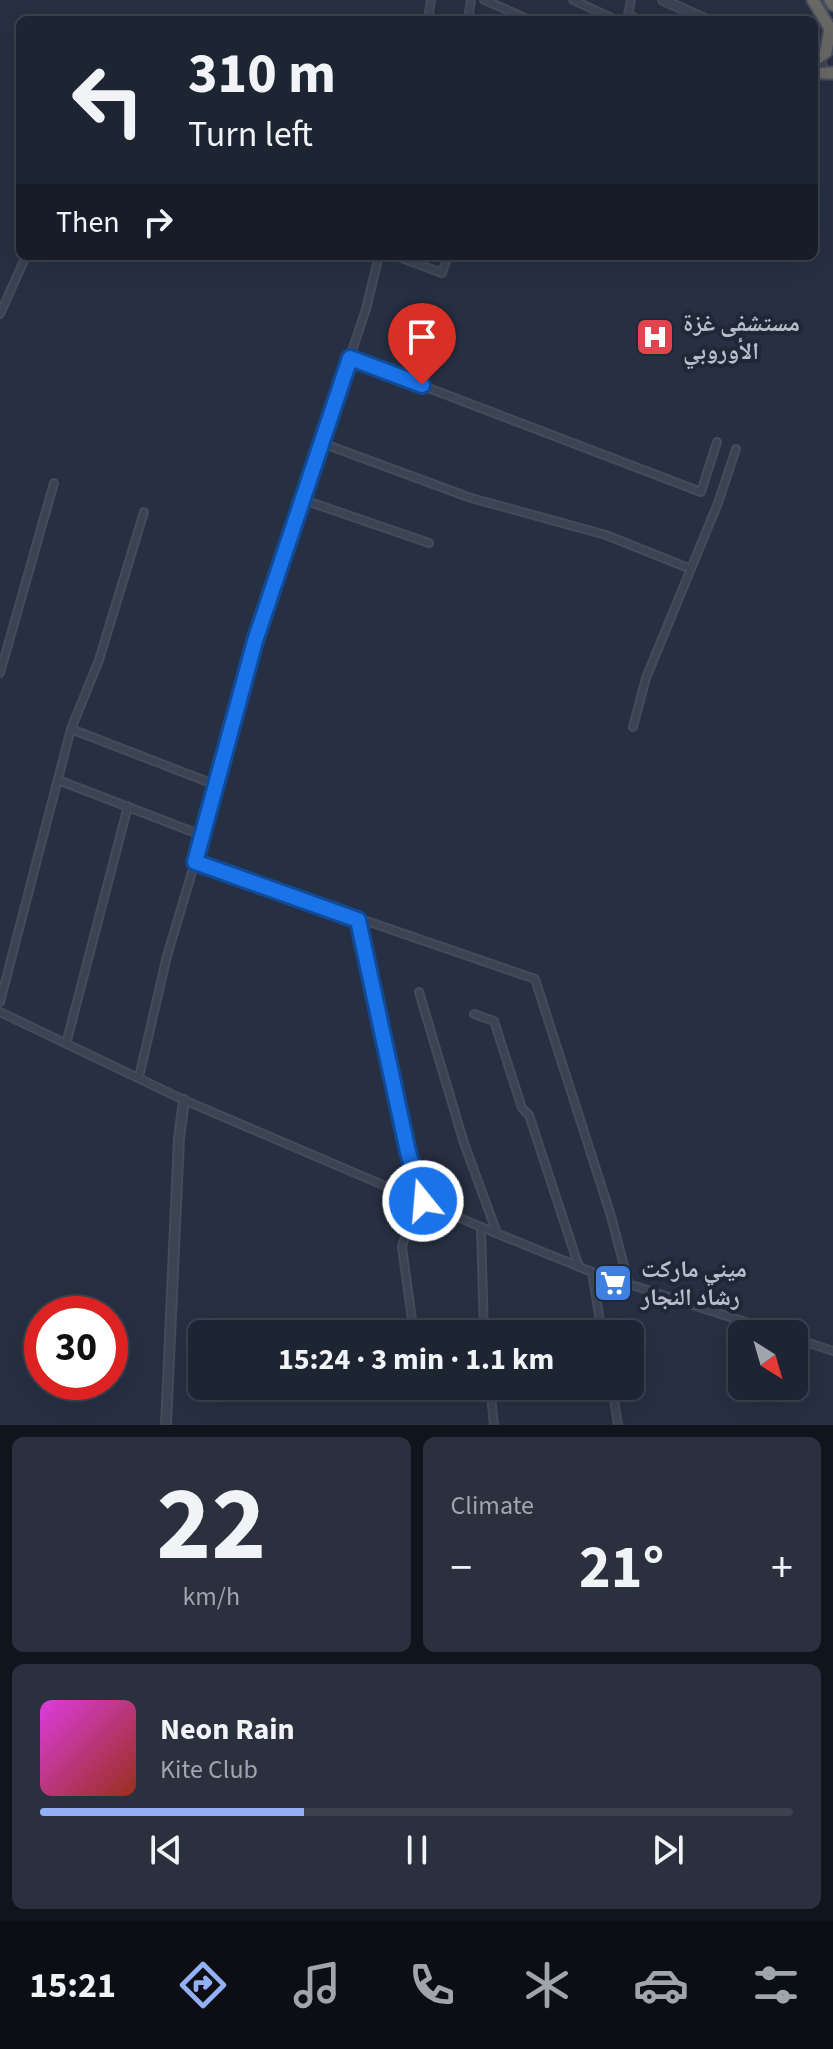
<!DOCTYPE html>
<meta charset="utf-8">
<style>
body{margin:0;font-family:"Source Sans 3","Noto Naskh Arabic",sans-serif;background:#2a303e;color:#f1f3f6;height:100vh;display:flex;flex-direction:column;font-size:30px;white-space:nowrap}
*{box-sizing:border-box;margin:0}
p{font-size:26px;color:#a0a4ac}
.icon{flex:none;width:44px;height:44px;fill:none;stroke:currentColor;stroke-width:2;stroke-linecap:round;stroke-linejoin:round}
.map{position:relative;height:1425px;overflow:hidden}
.sheet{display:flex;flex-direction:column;gap:12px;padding:12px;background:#10141c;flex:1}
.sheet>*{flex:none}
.hud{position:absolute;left:16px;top:16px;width:802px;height:244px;border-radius:12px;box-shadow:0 8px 32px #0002,0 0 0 2px #3b414d;background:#1d2432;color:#f1f3f6;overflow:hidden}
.needle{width:52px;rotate:143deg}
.controls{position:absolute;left:728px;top:1320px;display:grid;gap:16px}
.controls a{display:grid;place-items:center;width:80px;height:80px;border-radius:12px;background:#1d2432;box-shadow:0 8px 32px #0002,0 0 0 2px #3b414d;font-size:40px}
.speed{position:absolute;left:24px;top:1296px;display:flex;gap:16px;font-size:40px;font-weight:700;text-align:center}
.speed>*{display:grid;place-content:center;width:104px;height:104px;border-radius:50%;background:#1d2432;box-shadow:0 8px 32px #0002,0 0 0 2px #3b414d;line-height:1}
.speed .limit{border:12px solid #d22;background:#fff;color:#111}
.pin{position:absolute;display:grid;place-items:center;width:68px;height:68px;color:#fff;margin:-82px -34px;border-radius:50% 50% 50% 0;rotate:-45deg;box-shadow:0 0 8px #0007}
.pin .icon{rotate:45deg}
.me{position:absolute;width:88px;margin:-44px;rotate:343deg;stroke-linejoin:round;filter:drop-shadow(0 0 6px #0008)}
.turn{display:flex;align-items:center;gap:28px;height:168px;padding:0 40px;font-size:36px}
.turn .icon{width:104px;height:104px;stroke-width:2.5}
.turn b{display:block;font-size:56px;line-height:68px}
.then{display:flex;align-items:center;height:76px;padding:0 40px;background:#0003;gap:16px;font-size:30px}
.big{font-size:60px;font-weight:700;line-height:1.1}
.sheet .widget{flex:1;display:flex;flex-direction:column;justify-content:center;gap:12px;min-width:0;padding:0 28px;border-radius:12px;background:#2a303e}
.sheet .dial{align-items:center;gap:0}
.dial b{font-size:104px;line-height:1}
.song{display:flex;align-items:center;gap:24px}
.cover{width:96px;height:96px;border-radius:12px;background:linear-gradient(135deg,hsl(300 70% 55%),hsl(10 70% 35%))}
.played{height:8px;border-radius:4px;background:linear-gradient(90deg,#93b0f6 35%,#3b414d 35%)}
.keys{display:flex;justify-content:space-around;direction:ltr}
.heat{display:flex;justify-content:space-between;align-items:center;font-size:44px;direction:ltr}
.sheet .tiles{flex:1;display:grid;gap:12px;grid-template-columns:1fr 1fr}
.widget:last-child{grid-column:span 2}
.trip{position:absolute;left:188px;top:1320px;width:456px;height:80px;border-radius:12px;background:#1d2432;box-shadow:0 8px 32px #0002,0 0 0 2px #3b414d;font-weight:700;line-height:80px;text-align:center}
.menu{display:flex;height:128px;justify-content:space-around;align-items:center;background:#0c0e14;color:#a0a4ac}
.menu .icon{width:56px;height:56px}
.menu .active{color:#93b0f6}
.menu b{font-size:36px;color:#f1f3f6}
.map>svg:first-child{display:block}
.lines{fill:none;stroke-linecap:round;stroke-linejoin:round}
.minor-casing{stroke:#454b5b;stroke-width:10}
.tertiary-casing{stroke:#454b5b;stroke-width:12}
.trunk-casing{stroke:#464d5c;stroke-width:15}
.minor{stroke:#3c4352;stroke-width:6}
.tertiary{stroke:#3c4352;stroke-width:8}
.trunk{stroke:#686865;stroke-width:11}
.route-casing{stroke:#114b97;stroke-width:20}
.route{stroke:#1a73e8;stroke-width:14}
.labels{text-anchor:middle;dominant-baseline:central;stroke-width:8;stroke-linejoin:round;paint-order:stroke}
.poi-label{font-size:24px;font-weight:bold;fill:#b9becb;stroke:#202737;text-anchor:start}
</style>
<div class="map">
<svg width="833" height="1425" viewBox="0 0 833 1425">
<rect width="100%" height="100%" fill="#273042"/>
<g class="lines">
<defs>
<path id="minor" d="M 484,0 L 530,20
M 573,0 L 616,20
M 628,14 L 639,20
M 428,20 L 431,0
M 468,20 L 471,0
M 627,20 L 631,0
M 814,78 L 821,75 L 824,69 L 822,63 L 817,59
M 396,256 L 442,273 L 448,256
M 0,314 L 26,256
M 350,358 L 701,492 L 717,442
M 319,442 L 471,498 L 606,535 L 691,569
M 301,499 L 429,543
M 0,673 L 54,483
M 633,727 L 646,678 L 718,503 L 736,449
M 71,729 L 216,785
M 58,780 L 201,835
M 195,862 L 535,979 L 611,1216 L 629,1285
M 358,920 L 408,1152 L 423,1201 L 414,1203 L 402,1247 L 414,1334
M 419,992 L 464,1143 L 497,1233
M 0,1002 L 71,729 L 99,660 L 144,512
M 0,1012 L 184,1100 L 481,1227 L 592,1272 L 782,1334
M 474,1014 L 494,1021 L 522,1108 L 529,1115 L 579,1267
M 66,1044 L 128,806
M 139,1077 L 167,956 L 195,862 L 255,641 L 366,309 L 379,256
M 481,1227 L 484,1334
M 592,1272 L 602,1334
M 794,1338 L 833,1351
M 490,1386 L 494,1425
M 612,1386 L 618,1425"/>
<path id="tertiary" d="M 663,0 L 707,20
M 166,1425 L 179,1139 L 184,1100"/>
<path id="trunk" d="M 813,0 L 833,34
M 830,0 L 833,5
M 817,59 L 826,52 L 830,29
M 823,73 L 833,73"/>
</defs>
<!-- minor casing -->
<use href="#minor" class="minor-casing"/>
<!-- tertiary casing -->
<use href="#tertiary" class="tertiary-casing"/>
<!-- trunk casing -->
<use href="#trunk" class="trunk-casing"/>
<!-- minor -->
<use href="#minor" class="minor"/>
<!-- tertiary -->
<use href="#tertiary" class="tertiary"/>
<!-- trunk -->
<use href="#trunk" class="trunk"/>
</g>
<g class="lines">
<defs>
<path id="route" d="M 422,385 L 350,358 L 255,641 L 195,862 L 358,920 L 408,1152 L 423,1201"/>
</defs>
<!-- route casing -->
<use href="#route" class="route-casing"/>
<!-- route -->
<use href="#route" class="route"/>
</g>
<!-- icons -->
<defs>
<symbol id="hospital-square" viewBox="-11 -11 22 22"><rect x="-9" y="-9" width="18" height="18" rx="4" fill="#e0444e" stroke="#202737"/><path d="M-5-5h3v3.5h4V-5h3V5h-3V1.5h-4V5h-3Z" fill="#fff"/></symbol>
<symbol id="supermarket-square" viewBox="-11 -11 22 22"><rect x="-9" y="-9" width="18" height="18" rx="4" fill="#3f7fe0" stroke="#202737"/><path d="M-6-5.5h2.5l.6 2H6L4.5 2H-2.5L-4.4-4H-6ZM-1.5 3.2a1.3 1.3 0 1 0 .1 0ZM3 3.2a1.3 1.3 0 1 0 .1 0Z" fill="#fff"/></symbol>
</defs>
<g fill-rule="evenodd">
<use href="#hospital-square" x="633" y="315" width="44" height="44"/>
<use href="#supermarket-square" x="591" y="1261" width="44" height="44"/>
</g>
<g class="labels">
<!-- poi labels -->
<g class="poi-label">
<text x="683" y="323">مستشفى غزة<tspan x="683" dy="28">الأوروبي</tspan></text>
<text x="641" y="1269">ميني ماركت<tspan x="641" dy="28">رشاد النجار</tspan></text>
</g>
</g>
</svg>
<div class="controls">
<a><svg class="needle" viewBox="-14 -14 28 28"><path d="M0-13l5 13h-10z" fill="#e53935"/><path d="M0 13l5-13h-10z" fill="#a0a4ac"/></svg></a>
</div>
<div class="speed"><div class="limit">30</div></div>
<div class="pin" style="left:422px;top:385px;background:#d93025"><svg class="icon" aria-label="arrive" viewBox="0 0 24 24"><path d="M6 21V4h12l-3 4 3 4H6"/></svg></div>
<svg class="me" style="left:423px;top:1201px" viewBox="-20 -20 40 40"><circle r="17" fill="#1a73e8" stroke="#fff" stroke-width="3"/><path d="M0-11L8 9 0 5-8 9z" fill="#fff"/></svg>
<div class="trip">15:24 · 3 min · 1.1 km</div>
<div class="hud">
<div class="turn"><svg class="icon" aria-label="left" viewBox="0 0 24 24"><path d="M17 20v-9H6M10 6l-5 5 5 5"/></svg><div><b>310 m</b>Turn left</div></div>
<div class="then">Then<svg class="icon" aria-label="right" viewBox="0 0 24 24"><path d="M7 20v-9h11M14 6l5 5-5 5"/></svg></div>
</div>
</div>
<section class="sheet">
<div class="tiles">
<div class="widget dial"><b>22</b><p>km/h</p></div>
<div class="widget"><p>Climate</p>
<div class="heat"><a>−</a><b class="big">21°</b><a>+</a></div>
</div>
<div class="widget">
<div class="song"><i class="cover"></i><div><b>Neon Rain</b><p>Kite Club</p></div></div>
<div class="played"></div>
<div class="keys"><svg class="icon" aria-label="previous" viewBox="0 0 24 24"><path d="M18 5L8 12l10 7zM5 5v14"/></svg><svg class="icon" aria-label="pause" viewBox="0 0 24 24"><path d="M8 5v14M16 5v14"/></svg><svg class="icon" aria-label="next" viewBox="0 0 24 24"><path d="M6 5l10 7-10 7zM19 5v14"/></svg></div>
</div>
</div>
</section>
<nav class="menu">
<b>15:21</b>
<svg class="icon active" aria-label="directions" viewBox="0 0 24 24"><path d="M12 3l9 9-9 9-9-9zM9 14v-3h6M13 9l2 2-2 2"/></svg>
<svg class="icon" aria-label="music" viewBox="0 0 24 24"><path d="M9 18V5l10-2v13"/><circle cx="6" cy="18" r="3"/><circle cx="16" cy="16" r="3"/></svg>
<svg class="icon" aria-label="phone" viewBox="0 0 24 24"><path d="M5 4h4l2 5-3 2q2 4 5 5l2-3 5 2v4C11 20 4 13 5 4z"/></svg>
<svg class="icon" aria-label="climate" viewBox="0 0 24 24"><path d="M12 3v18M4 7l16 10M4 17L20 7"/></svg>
<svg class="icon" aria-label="car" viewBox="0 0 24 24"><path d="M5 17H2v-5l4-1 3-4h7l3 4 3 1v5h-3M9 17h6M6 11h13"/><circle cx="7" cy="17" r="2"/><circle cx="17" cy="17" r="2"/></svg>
<svg class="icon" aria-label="filters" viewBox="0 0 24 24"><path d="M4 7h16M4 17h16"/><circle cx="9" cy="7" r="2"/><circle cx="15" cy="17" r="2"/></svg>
</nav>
